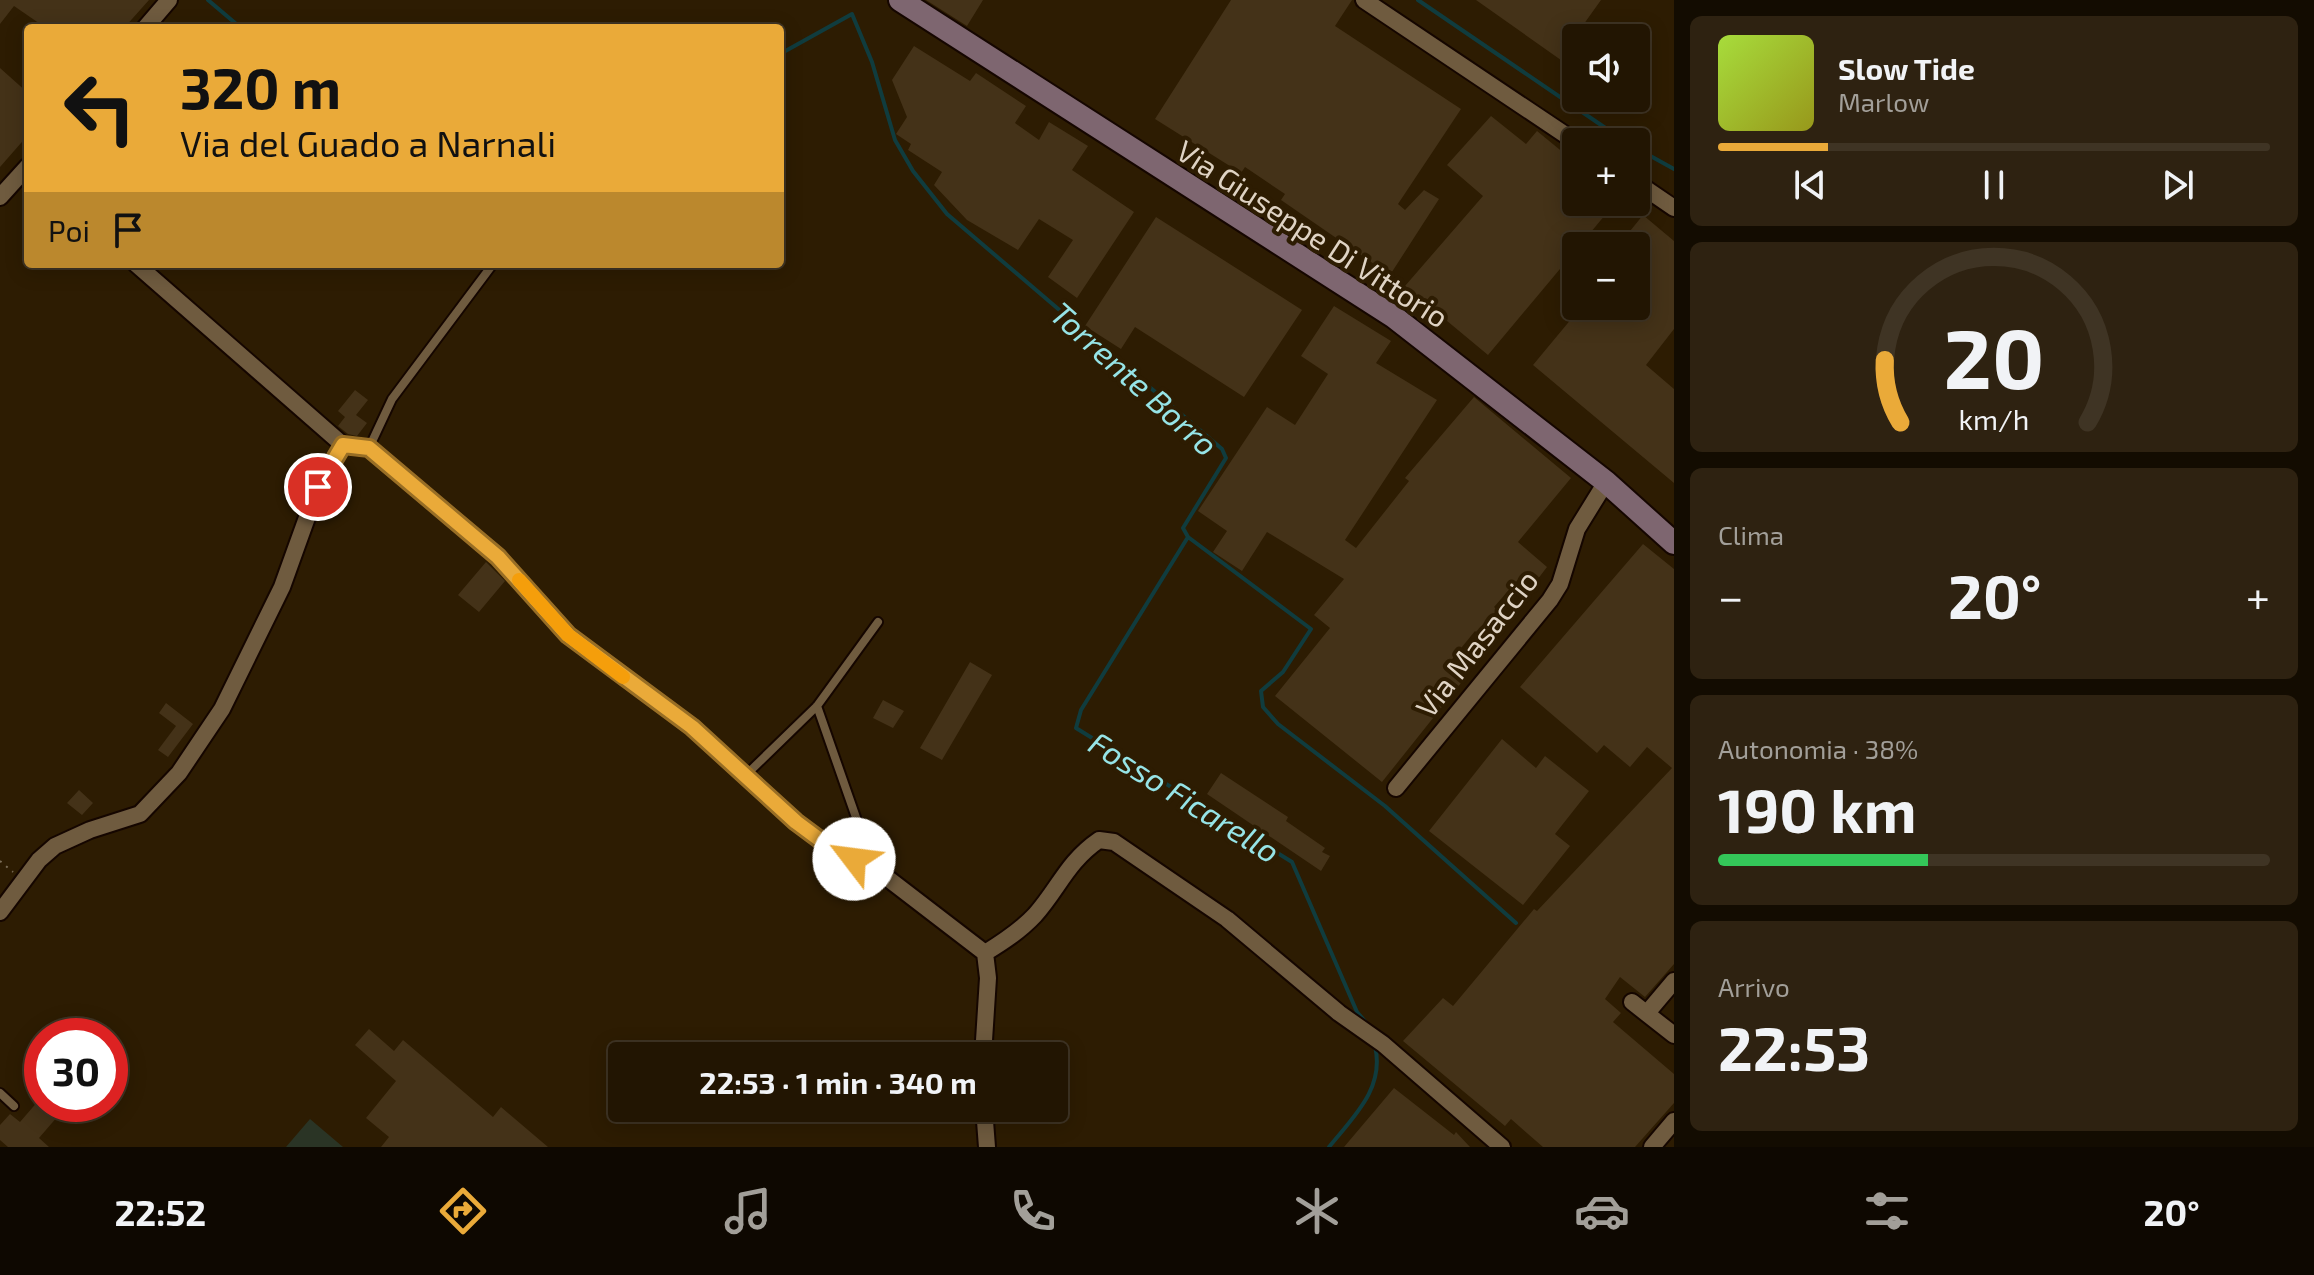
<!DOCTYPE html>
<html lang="it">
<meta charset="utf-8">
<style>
body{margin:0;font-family:"Exo 2",sans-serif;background:#2e2211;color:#f1f3f6;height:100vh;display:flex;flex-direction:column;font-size:30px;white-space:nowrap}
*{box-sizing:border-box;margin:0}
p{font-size:26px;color:#a29f99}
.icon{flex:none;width:44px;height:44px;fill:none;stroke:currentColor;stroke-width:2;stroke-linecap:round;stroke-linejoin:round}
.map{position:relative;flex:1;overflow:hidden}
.drawer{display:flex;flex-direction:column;gap:16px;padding:16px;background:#130c01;width:640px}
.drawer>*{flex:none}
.guide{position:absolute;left:24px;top:24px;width:760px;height:244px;border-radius:8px;box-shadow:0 4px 20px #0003,0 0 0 2px #3f3424;background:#eaaa39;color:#111;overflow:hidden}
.tools{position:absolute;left:1562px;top:24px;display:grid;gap:16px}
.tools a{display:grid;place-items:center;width:88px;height:88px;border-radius:8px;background:#221502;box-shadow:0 4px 20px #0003,0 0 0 2px #3f3424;font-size:40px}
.speed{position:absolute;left:24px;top:1018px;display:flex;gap:16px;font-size:40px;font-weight:700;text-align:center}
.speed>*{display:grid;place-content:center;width:104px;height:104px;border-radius:50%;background:#221502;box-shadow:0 4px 20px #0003,0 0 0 2px #3f3424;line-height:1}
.speed .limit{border:12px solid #d22;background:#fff;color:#111}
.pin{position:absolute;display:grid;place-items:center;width:68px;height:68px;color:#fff;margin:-34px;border:4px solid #fff;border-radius:50%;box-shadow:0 2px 8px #0007}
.me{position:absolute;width:88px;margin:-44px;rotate:300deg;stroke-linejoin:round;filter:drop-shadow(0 0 6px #0008)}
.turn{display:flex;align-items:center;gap:28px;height:168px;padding:0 24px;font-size:36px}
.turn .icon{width:104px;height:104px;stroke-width:2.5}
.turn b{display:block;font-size:56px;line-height:68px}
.then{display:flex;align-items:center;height:76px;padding:0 24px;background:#0003;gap:16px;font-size:30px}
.big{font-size:60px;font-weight:700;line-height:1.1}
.drawer .widget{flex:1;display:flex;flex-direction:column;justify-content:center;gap:12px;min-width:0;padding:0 28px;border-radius:12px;background:#2e2211}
.drawer .dial{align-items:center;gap:0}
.dial svg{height:208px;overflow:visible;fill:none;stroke:#3f3424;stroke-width:7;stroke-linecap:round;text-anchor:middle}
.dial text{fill:#f1f3f6;stroke:none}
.song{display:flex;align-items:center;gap:24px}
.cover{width:96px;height:96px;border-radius:12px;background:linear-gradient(135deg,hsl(80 70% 55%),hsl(60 70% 35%))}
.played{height:8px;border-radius:4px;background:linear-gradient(90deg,#eaaa39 20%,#3f3424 20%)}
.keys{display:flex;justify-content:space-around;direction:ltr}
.heat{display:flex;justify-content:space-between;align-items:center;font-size:44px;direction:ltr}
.charge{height:12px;border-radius:6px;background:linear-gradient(90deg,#34c759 38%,#3f3424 0)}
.trip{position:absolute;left:608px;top:1042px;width:460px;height:80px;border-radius:8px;background:#221502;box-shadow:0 4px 20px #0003,0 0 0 2px #3f3424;font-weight:700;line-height:80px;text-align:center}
.tabs{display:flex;height:128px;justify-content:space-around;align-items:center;background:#0e0801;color:#a29f99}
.tabs .icon{width:56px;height:56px}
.tabs .selected{color:#eaaa39}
.tabs b{font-size:36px;color:#f1f3f6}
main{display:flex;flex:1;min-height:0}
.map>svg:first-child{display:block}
.green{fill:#2a3425}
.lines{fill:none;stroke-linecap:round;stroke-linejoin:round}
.stream{stroke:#103c3e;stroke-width:4}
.building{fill:#443218}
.lane-casing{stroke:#150600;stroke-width:12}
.street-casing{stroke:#150600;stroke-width:20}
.secondary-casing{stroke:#150600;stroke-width:26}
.path{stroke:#7c6e58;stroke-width:2;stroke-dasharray:2 6;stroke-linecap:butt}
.lane{stroke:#6f5b3f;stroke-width:8}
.street{stroke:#6f5b3f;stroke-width:16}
.secondary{stroke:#7e6670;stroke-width:22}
.route-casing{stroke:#986e25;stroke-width:20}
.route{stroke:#eaaa39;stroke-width:14}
.slow{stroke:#f59e0b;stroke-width:14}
.labels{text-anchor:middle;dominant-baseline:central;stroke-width:8;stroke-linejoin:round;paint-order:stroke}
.street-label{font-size:30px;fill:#dfd3c4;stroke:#2d1c02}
.water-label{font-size:32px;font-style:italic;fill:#96e4e7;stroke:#2d1c02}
</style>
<main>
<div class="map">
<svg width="1674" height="1147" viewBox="0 0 1674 1147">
<rect width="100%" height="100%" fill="#2d1c02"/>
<!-- green -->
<path class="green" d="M 310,1119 L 343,1147 L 286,1147 Z"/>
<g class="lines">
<!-- stream -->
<path class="stream" d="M 208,0 L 241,28
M 1418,0 L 1626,142
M 780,54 L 852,14 L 872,62 L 895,140 L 913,171 L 947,214 L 1222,449 L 1226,458 L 1183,528 L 1188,537 L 1311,629 L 1283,672 L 1261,691 L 1263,707 L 1278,724 L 1385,806 L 1516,923
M 1636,148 L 1674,169
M 1188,537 L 1081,710 L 1076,728 L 1292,862 L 1357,1012 L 1369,1026
M 1329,1147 C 1354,1116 1385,1088 1375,1046"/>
</g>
<!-- building -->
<path class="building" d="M 0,0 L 149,0 L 124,28 L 46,28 L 14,6 L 0,24 Z
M 926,0 L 983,0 L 967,26 Z
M 1231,0 L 1352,0 L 1335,26 L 1461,109 L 1398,204 L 1405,210 L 1424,190 L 1439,199 L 1390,275 L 1281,200 L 1285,194 L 1245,167 L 1241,173 L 1155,119 Z
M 1476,0 L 1601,0 L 1576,35 L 1576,54 L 1568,65 Z
M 914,46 L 970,81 L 976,73 L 1026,106 L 1015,123 L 1039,140 L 1049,122 L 1088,146 L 1072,170 L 1134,212 L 1077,298 L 1048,277 L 1073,240 L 1039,219 L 1018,250 L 967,220 L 934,185 L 942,172 L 908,150 L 911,144 L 896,134 L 907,117 L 892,80 Z
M 0,68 L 28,93 L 28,135 L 0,167 Z
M 1491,116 L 1526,144 L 1537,131 L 1576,163 L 1576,202 L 1616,202 L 1488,355 L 1405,286 L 1483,196 L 1447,165 Z
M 1643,215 L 1674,241 L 1674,329 L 1646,365 L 1674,389 L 1674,483 L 1533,365 L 1582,306 L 1636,306 L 1636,246 L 1618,246 Z
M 1156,217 L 1302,310 L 1244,397 L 1135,327 L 1121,349 L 1085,326 Z
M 1334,306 L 1391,341 L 1376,363 L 1437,400 L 1345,540 L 1356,548 L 1409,481 L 1405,478 L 1474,397 L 1571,478 L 1518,542 L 1547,567 L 1534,584 L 1522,575 L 1494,607 L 1503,615 L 1484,639 L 1475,631 L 1444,669 L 1461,683 L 1382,782 L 1275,696 L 1330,628 L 1314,615 L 1344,579 L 1267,532 L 1242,571 L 1213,552 L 1227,531 L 1198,511 L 1267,407 L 1295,425 L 1328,374 L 1301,356 Z
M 355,390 L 368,400 L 356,415 L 367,423 L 357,436 L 348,434 L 338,426 L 345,417 L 338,411 Z
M 1643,544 L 1674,569 L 1674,964 L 1645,997 L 1620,977 L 1605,999 L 1621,1013 L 1613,1022 L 1674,1074 L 1674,1103 L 1635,1147 L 1543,1147 L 1511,1119 L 1505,1126 L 1403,1041 L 1443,998 L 1453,1006 L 1534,909 L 1537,911 L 1672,768 L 1647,747 L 1630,767 L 1604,745 L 1597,753 L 1520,687 Z
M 486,562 L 505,581 L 479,612 L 458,595 Z
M 970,662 L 992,675 L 942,760 L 920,748 Z
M 883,700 L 904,711 L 893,728 L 873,718 Z
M 166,703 L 193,724 L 168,757 L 158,750 L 176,726 L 159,713 Z
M 1502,739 L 1536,768 L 1545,756 L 1589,791 L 1555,834 L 1570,846 L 1523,905 L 1429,831 Z
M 1221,773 L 1288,817 L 1286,821 L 1325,848 L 1322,852 L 1330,856 L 1321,871 L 1207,794 Z
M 79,790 L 93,803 L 82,815 L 67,803 Z
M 369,1029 L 394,1051 L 403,1040 L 493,1117 L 501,1107 L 548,1147 L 381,1147 L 389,1137 L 366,1118 L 396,1081 L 355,1045 Z
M 1394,1088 L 1454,1135 L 1456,1132 L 1470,1147 L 1344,1147 Z
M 39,1100 L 58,1116 L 39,1138 L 49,1147 L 8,1147 L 0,1140 L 0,1125 L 10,1114 L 20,1122 Z"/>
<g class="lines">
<defs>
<path id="lane" d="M 369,448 L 392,399 L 493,264
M 817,706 L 873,866
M 747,774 L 817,706 L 878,622
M 0,1093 L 14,1106"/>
<path id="street" d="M 1364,0 L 1576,142
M 145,28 L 169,0
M 1636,182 L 1674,208
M 0,197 L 28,166
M 136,264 L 343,445
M 343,445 L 369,448 L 498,557 L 568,635 L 692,727 L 796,822 L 835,851 L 873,867 L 985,953 C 1003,942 1020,931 1035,915 C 1059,888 1067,862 1099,840 L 1114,842 L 1227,919 L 1339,1013 L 1383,1044 L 1502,1147
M 1396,788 L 1550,600 L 1560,584 L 1577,529 L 1606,482
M 0,912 L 39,860 L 55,846 L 90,830 L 140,814 L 179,773 L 222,709 L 282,587 L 318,487 L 343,445
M 1632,1002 L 1674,1035
M 1647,1013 L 1674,981
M 983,1056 L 988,978 L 985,953
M 984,1108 L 987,1147
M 1652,1147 L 1674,1121"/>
<path id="secondary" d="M 900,0 L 1394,317 L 1606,482 L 1674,543"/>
</defs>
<!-- lane casing -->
<use href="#lane" class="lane-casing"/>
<!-- street casing -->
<use href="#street" class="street-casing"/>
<!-- secondary casing -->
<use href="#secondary" class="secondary-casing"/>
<!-- path -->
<path class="path" d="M 0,861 L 13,872"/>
<!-- lane -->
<use href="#lane" class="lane"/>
<!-- street -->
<use href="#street" class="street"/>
<!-- secondary -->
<use href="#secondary" class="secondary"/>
</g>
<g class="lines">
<defs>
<path id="route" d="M 318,487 L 343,445 L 369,448 L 498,557 L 568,635 L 692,727 L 796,822 L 835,851 L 854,859"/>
</defs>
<!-- route casing -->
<use href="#route" class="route-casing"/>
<!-- route -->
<use href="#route" class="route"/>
<!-- slow -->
<path class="slow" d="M 519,580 L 568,635 L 623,677"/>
</g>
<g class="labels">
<!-- street labels -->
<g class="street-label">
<text transform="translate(1313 233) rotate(33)">Via Giuseppe Di Vittorio</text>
<text transform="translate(1476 643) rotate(-52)">Via Masaccio</text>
</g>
<!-- water labels -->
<g class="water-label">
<text transform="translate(1135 378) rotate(42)">Torrente Borro</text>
<text transform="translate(1185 796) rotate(32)">Fosso Ficarello</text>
</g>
</g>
</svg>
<div class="tools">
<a><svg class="icon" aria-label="sound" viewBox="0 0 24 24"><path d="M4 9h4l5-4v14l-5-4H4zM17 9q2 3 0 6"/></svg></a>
<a>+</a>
<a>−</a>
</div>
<div class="speed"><div class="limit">30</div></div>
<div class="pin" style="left:318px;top:487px;background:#d93025"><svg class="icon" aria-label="arrive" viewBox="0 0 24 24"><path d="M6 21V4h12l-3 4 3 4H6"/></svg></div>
<svg class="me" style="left:854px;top:859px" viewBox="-20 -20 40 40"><circle r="19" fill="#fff"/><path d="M0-13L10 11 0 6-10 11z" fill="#eaaa39"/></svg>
<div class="trip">22:53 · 1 min · 340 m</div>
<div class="guide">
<div class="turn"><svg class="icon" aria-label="left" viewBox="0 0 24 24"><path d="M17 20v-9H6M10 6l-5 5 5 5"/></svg><div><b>320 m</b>Via del Guado a Narnali</div></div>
<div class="then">Poi<svg class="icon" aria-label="arrive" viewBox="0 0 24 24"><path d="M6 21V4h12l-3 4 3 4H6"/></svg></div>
</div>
</div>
<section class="drawer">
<div class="widget">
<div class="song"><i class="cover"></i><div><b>Slow Tide</b><p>Marlow</p></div></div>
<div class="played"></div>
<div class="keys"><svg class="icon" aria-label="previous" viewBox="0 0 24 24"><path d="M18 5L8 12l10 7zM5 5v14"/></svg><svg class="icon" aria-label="pause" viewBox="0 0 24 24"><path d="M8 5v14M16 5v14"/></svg><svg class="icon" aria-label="next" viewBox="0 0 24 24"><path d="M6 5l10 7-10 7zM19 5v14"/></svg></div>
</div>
<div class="widget dial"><svg viewBox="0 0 100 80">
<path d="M14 69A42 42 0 1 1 86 69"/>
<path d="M14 69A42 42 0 0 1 8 45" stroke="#eaaa39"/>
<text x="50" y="56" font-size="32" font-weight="700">20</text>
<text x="50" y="72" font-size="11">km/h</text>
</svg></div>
<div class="widget"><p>Clima</p>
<div class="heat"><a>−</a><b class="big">20°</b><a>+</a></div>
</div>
<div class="widget"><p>Autonomia · 38%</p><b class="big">190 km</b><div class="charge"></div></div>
<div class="widget"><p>Arrivo</p><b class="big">22:53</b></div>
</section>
</main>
<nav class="tabs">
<b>22:52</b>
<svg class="icon selected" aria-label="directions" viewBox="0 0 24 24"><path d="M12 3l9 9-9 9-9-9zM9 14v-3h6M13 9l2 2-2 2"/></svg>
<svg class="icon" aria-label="music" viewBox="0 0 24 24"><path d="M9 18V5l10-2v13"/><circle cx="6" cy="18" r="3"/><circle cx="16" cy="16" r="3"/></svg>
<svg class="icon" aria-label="phone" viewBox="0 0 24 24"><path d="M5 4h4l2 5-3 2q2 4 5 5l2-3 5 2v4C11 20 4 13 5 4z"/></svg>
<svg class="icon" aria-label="climate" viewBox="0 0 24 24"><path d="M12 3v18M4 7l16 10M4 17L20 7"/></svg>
<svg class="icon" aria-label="car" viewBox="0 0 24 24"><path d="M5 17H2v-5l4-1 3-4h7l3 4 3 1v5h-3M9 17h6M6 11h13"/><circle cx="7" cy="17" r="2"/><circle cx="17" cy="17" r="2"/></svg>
<svg class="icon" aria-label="filters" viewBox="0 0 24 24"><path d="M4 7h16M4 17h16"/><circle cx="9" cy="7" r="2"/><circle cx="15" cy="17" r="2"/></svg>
<b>20°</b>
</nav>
